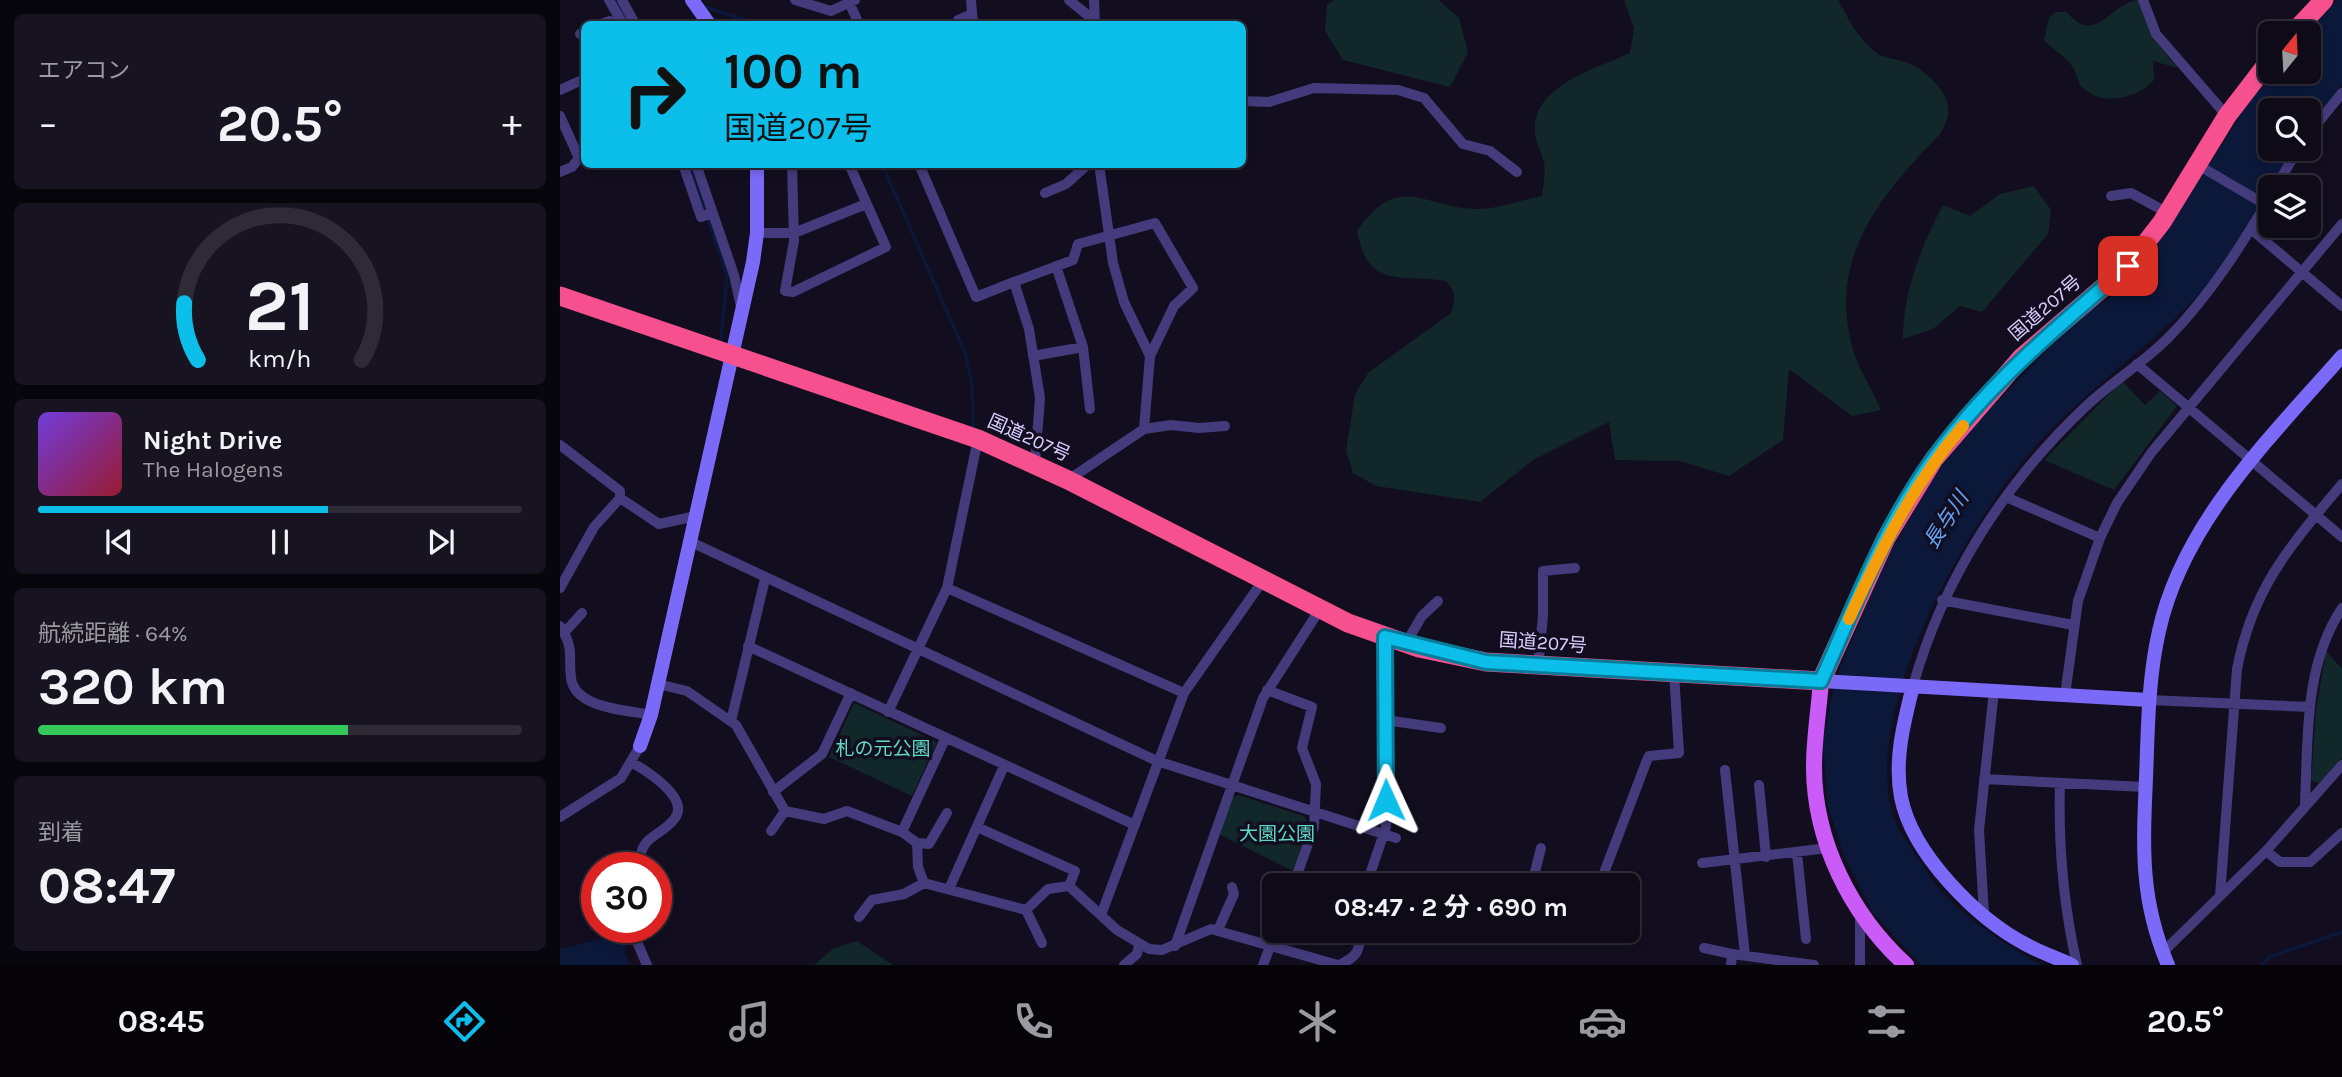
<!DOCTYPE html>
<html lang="ja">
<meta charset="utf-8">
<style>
body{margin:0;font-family:Karla,"Noto Sans JP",sans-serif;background:#171320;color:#f1f3f6;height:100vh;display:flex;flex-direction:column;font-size:26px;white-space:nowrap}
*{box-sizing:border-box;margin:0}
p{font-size:23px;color:#9b9aa1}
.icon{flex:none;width:38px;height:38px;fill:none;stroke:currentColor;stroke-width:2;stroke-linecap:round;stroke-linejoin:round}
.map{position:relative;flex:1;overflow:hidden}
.drawer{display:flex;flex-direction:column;gap:14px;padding:14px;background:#08060d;width:560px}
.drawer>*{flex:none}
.top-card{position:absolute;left:21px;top:21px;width:665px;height:147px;border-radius:10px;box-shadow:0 4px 10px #0003,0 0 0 2px #2e2b36;background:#0cbfeb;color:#111;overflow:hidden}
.needle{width:46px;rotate:18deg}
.tools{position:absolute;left:1698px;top:21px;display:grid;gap:14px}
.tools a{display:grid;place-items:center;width:63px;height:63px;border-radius:10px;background:#0e0a17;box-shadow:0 4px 10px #0003,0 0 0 2px #2e2b36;font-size:35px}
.speed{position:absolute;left:21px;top:852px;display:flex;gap:14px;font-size:35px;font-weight:700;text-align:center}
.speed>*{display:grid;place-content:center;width:91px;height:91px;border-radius:50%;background:#0e0a17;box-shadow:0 4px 10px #0003,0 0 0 2px #2e2b36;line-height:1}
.speed .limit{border:10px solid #d22;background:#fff;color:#111}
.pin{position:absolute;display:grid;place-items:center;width:60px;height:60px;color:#fff;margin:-30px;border-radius:14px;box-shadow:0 4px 10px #0006}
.me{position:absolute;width:77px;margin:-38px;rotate:359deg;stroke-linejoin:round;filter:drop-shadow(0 0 5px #0008)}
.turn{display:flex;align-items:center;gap:24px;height:147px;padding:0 28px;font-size:32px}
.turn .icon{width:91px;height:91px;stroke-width:2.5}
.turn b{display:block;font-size:49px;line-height:60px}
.big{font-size:52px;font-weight:700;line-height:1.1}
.drawer .tile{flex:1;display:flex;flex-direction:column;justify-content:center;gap:10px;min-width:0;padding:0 24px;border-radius:10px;background:#171320}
.drawer .dial{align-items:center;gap:0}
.dial svg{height:182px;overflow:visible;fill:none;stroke:#2e2b36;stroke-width:7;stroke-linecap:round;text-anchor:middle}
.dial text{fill:#f1f3f6;stroke:none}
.song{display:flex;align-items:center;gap:21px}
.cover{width:84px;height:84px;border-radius:10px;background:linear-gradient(135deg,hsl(260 70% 55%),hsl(350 70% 35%))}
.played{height:7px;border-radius:4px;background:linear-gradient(90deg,#0cbfeb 60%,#2e2b36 60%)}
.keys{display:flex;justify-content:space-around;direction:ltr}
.heat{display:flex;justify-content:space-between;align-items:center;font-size:38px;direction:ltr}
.charge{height:10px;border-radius:5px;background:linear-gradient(90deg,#34c759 64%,#2e2b36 0)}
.trip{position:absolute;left:702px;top:873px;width:378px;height:70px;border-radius:10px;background:#0e0a17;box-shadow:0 4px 10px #0003,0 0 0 2px #2e2b36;font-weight:700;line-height:70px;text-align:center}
.dock{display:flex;height:112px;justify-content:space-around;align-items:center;background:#060409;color:#9b9aa1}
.dock .icon{width:49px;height:49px}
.dock .current{color:#0cbfeb}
.dock b{font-size:32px;color:#f1f3f6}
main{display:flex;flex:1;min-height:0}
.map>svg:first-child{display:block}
.green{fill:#112729}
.water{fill:#0b183a}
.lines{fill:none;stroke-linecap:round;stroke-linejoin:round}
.stream{stroke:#0b183a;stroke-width:3.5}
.street{stroke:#443b7c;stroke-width:10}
.secondary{stroke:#7b6af8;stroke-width:14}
.primary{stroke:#cb5bf7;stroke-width:16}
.highway{stroke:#f6508f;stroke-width:19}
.route-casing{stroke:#087c99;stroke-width:18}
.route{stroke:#0cbfeb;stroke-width:12}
.slow{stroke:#f59e0b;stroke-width:12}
.labels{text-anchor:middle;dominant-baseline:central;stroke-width:7;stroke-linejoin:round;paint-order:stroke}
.street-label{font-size:19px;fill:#d8cefd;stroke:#120e1f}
.park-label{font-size:19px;fill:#5fd8c6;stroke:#120e1f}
.water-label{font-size:21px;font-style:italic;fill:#62a4f7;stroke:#120e1f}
</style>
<main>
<section class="drawer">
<div class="tile"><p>エアコン</p>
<div class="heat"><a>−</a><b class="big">20.5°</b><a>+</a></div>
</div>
<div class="tile dial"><svg viewBox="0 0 100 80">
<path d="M14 69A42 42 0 1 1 86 69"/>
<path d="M14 69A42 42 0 0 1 8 44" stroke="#0cbfeb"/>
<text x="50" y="56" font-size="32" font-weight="700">21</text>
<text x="50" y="72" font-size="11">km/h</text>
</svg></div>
<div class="tile">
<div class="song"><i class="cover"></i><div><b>Night Drive</b><p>The Halogens</p></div></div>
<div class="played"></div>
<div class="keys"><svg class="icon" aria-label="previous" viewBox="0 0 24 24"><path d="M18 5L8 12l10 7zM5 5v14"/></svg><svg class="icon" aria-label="pause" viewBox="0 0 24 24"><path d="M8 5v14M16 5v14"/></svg><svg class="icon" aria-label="next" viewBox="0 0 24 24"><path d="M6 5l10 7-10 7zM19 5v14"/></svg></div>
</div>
<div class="tile"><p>航続距離 · 64%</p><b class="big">320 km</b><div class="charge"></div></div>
<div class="tile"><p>到着</p><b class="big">08:47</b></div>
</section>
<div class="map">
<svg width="1782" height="965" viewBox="0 0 1782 965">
<rect width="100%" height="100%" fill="#120e1f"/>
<!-- green -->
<path class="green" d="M 774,0 L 879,0 L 899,18 L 908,52 L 890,87 L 783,60 L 765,31 L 767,5 Z
M 1064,0 L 1278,0 C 1289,20 1297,37 1315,52 C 1324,59 1339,59 1350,64 C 1365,70 1385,89 1388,106 C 1391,127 1373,142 1360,155 C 1309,210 1271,268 1292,346 C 1298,368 1312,389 1321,410 L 1292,416 L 1229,369 L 1223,440 L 1169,476 L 1120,461 L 1055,460 L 1049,422 L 973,460 L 920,502 L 816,486 L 793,473 L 786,451 L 795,394 L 808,373 L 891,313 C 896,298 896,293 886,281 C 838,273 809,291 797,231 C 839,170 863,208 918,209 C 938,209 962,200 982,196 C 983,186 986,174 984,163 C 982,152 976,144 975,132 C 972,85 1036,69 1070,53 L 1074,28 Z
M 1580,0 L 1593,39 L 1618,68 L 1593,61 L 1594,80 C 1578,98 1541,108 1521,86 C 1517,81 1517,72 1512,66 C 1505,56 1493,50 1484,40 L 1489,18 L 1495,12 L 1507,12 C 1536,48 1552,0 1580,0 Z
M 1474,186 L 1491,210 L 1488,234 L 1422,312 L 1400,306 L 1373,329 L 1343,339 C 1343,291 1361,247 1383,205 L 1410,216 L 1440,194 Z
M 1562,381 L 1585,405 L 1600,391 L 1617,406 L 1554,490 L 1484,460 Z
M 1766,651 L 1782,669 L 1782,758 L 1759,783 L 1751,781 L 1756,711 Z
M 294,703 L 377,742 L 352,796 L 269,757 Z
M 678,795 L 744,816 L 749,825 L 733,871 L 659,834 L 672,798 Z
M 297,941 L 333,965 L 254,965 L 274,948 Z"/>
<!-- water -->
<path class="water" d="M 1778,0 L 1782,0 L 1782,85 L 1748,127 L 1748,110 L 1710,110 L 1710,149 L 1734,149 C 1707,193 1685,242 1650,282 C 1599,341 1532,384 1480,441 C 1409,518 1294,718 1336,824 C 1340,833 1348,842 1353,851 C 1362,864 1370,878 1380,890 C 1399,913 1455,952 1482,965 L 1361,965 L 1313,913 L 1283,853 L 1268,806 L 1263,745 L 1271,698 L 1282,662 L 1328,557 L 1372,479 L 1422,417 L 1521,316 L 1560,291 L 1595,249 L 1699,86 L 1712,72 L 1748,72 L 1746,33 Z
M 59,935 L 68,937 L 65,954 L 70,965 L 0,965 L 0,949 Z"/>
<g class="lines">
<!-- stream -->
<path class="stream" d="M 56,0 L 68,23
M 141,6 L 200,24
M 130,164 L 167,276 L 161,339
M 322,164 L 406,355 L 412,384 L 413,426
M 1702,965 L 1709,957 L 1782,932"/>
<!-- street -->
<path class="street" d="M 49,0 L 63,24
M 62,0 L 75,24
M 235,0 L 271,11 L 295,0
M 288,0 L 299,24
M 411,0 L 413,24
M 509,0 L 535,21
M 534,0 L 535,24
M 1583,0 L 1596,34 L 1667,116
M 398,20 L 412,14
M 41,24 L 50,21
M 20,34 L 24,32
M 0,90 L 24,79
M 682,101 L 709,102 L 754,88 L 838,90 L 864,98 L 903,144 L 930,151 L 957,172
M 0,116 L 19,158 L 24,156
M 1748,135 L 1782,93
M 123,164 L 141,217 L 151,213
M 136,164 L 174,275 L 181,307
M 232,164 L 234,241 L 225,291 L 233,292 L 326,247 L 289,164
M 359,164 L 416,297 L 454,282 L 469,329 L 480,398 L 475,464
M 1638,165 L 1706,205
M 0,172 L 12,167 L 19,158
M 1716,187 L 1738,149
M 485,193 L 506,184 L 528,164
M 1551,196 L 1571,193 L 1608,213
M 1692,230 L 1782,306
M 197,233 L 234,233 L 306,204
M 454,282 L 513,260 L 518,244 L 595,223 L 633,288 L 614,306 L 590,356
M 523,347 L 530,409
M 473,356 L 523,347 L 496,266
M 1577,364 L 1782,537
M 584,429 L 611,425 L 639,428 L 665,426
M 0,445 L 60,491 L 60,498
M 508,480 L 584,429 L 590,356 L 564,302 L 553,263 L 539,164
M 1446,497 L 1540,538
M 131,542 L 597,761 L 836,838
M 0,588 L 34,527 L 60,498 L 99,524 L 136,516
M 387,588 L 624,693
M 1382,600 L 1513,625
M 0,626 C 15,650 8,655 11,678 C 15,709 68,710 91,715
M 4,633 L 22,613
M 846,643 L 862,616 L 878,601
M 188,646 L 575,825
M 978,666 L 983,616 L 983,571 L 1015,568
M 98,684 L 127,691 L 176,725 L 225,811 L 264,819 L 287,811 L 342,832 L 357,843 L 358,867 L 364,883 L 466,910 L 488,889 L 509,886 L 557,930 L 589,949 L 602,950 L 651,929 L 778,965
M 1353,686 C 1383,579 1444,484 1524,408 C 1551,382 1585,362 1610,336 C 1650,295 1681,246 1710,197
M 707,690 L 752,707 L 742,748 L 756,784 L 754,827 L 733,886
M 1505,695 L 1518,601 L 1540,538 L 1557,503 L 1591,453 L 1782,224
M 1589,700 L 1750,707
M 328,712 L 387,588 L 418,439
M 825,720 L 881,728
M 171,721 L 205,579
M 72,763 C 85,769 130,798 115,818 C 101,838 79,833 79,868
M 1165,770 L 1185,955
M 1424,779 L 1585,787
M 1500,783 C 1498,846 1503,903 1517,965
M 1199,785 L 1206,857
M 213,792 L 262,754 L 291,693
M 1745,804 C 1748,738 1744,665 1782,608
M 0,817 L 61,778 L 80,746
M 417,827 L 515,871 L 509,886
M 211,831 L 225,811
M 342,832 L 385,739
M 357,843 L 369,844 L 387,813
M 1706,851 L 1720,862 L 1750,862 L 1782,833
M 1237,853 L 1246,939
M 1142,863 L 1268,848
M 950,877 L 977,885
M 972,884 L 981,848
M 806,886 L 826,827 L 825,637
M 1039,886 L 1087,760 L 1089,756 L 1119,753 L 1114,673
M 389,889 L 444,766
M 1660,896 L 1677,669 C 1693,587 1730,546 1782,484
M 466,910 L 482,943
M 1300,913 L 1300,965
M 1424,914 L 1419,830 L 1434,691
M 541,915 L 624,693 L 704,579
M 299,917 L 312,900 L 344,894 L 364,883
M 71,928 L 87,965
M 658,930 L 674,894 L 672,887
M 615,946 L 703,698 L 760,609
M 1144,948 L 1172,954
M 1603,952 L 1706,851 L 1782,765
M 564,965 L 577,954 L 579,945
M 703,965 L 716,931
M 779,965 C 797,957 800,951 801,931
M 1171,965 L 1172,954 L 1254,965"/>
<!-- secondary -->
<path class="secondary" d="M 132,0 L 149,24
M 1261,681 L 1589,700
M 1353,686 C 1344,722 1334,759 1341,797 C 1352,854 1417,919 1467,945 C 1482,953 1497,958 1512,965
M 80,746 L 91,715 L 193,262 L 197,233 L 197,164
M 1608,965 C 1580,900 1583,847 1586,778 C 1588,729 1588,679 1599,631 C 1623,522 1711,437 1782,356"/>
<!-- primary -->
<path class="primary" d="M 1261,681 C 1259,709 1254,738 1254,767 C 1254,841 1291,915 1346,965"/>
<!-- highway -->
<path class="highway" d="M 1733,33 L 1764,0
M 0,296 L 418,439 L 508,480 L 788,623 L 859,648 L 926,662 L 1261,681 L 1326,538 L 1374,459 L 1461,358 L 1568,266 L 1602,222 L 1667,116 L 1710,60"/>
</g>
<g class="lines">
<defs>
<path id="route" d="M 826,800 L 825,637 L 926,662 L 1261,681 C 1290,617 1316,548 1354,488 C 1409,400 1490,333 1568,266"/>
</defs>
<!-- route casing -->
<use href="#route" class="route-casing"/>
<!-- route -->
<use href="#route" class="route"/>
<!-- slow -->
<path class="slow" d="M 1289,619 C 1321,550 1352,485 1403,426"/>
</g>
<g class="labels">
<!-- street labels -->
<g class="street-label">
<text transform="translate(1485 308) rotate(-41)">国道207号</text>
<text transform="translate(469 438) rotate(24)">国道207号</text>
<text transform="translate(983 643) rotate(4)">国道207号</text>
</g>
<!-- park labels -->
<g class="park-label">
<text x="323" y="749">札の元公園</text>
<text x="717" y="834">大園公園</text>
</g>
<!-- water labels -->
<g class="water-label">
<text transform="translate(1386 520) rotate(-57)">長与川</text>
</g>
</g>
</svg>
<div class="tools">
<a><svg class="needle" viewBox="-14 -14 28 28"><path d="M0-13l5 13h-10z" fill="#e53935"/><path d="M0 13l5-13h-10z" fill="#9b9aa1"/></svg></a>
<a><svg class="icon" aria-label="search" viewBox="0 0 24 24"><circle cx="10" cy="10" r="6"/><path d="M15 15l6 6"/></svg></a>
<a><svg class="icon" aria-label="layers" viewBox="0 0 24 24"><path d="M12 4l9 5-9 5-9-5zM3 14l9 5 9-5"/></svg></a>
</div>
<div class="speed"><div class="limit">30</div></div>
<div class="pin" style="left:1568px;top:266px;background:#d93025"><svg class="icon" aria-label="arrive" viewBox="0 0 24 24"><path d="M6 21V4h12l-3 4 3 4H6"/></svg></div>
<svg class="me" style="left:826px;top:800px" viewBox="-20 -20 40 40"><path d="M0-17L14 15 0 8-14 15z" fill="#0cbfeb" stroke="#fff" stroke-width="4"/></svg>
<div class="trip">08:47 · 2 分 · 690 m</div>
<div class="top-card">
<div class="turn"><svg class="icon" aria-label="right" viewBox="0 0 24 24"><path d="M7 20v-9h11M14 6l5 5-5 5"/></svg><div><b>100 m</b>国道207号</div></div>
</div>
</div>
</main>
<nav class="dock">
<b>08:45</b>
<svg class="icon current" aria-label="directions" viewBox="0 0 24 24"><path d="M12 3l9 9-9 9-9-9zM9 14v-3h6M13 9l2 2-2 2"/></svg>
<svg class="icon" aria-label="music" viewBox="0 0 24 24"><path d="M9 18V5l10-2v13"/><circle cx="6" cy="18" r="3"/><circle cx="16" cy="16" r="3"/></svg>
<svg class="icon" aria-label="phone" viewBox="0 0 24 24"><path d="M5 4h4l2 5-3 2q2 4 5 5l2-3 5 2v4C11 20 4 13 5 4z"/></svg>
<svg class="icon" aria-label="climate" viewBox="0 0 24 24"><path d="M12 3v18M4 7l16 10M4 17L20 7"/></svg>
<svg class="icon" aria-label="car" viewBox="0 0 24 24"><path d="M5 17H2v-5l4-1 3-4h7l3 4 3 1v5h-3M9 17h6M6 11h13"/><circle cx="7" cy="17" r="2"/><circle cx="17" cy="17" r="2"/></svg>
<svg class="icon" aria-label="filters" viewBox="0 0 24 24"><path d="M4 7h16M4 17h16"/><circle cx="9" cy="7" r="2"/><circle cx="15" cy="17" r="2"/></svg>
<b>20.5°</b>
</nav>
